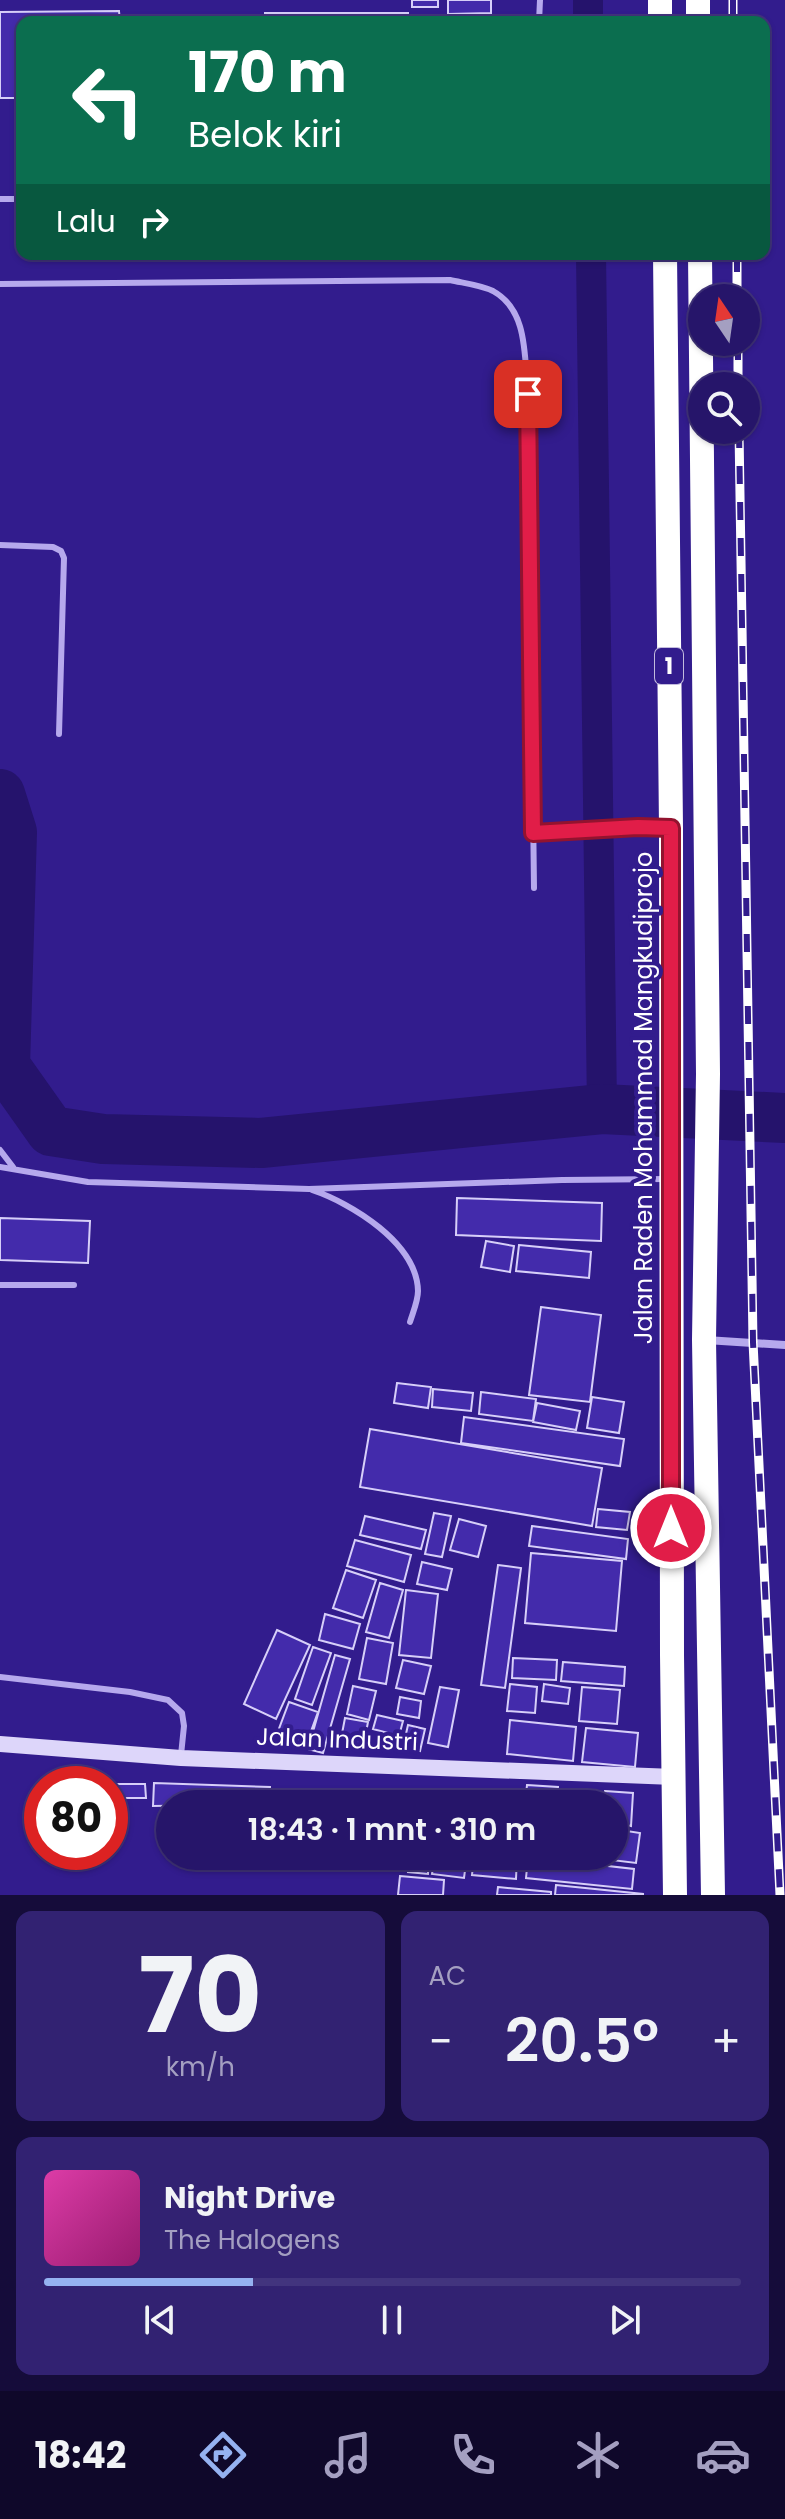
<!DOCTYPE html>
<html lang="id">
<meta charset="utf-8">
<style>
body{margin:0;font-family:Poppins,sans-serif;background:#322272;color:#f1f3f6;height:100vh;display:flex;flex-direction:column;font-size:30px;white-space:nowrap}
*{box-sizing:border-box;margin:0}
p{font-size:26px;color:#a49fc1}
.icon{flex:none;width:44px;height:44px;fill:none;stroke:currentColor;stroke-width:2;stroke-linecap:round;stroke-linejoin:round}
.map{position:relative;height:1895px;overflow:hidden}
.sheet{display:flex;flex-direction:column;gap:16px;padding:16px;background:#150c3a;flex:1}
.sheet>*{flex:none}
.guide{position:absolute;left:16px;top:16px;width:754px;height:244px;border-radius:16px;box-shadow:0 2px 6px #0004,0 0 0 2px #42347e;background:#0b6e4f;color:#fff;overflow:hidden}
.needle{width:52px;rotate:347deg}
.fabs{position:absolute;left:688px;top:284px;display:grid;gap:16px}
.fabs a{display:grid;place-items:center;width:72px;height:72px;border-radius:50%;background:#26156a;box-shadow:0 2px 6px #0004,0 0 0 2px #42347e;font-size:40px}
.speed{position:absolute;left:24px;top:1766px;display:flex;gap:16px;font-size:40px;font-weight:700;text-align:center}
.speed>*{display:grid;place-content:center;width:104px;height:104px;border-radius:50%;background:#26156a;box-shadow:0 2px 6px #0004,0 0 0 2px #42347e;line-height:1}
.speed .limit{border:12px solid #d22;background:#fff;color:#111}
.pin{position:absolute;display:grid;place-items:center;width:68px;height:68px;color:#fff;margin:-34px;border-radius:16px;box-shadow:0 4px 12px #0006}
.me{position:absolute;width:88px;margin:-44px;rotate:0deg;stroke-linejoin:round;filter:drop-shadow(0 0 6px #0008)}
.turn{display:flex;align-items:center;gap:28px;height:168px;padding:0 40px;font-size:36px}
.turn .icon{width:104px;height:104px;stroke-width:2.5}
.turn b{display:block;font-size:56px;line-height:68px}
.then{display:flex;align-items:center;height:76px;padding:0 40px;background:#0003;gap:16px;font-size:30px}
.big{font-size:60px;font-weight:600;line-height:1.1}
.sheet .card{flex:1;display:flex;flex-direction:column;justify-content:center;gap:12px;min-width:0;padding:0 28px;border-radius:16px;background:#322272}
.sheet .dial{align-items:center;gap:0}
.dial b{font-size:104px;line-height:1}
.song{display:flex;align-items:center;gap:24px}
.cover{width:96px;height:96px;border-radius:12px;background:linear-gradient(135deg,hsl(320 70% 55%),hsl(320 70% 35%))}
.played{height:8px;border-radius:4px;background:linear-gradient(90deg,#95b2f1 30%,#42347e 30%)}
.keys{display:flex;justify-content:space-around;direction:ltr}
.heat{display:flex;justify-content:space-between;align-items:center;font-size:44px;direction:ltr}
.sheet .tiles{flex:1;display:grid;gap:16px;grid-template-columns:1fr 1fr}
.card:last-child{grid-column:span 2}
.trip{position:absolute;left:156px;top:1790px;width:472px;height:80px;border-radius:40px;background:#26156a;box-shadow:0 2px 6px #0004,0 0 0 2px #42347e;font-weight:600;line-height:80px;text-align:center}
.tab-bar{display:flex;height:128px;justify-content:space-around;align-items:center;background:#0f082a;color:#a49fc1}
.tab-bar .icon{width:56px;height:56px}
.tab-bar .selected{color:#95b2f1}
.tab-bar b{font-size:36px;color:#f1f3f6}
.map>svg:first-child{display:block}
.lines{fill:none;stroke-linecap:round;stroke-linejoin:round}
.canal{stroke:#25136c;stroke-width:30}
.river{stroke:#25136c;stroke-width:50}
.building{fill:#432bab;stroke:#d7cff9;stroke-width:2}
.lane{stroke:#b6a9ed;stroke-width:6}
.street{stroke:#b6a9ed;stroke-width:8}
.secondary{stroke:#ddd6fa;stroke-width:16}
.highway{stroke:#fff;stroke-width:24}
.rail-casing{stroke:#fff;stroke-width:9}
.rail{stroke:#321c8d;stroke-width:6;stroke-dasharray:18;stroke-linecap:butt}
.route-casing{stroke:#92132f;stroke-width:20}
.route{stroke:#e11d48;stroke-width:14}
.labels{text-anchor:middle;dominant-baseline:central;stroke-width:8;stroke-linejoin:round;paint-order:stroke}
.shield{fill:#321c8d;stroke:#c2bbdd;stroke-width:2}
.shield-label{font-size:22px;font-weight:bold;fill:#fff}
.street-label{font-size:24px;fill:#fff;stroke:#321c8d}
</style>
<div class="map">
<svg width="785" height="1895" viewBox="0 0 785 1895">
<rect width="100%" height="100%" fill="#321c8d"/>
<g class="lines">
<!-- canal -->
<path class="canal" d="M 588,0 L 588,22
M 591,254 L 602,1109"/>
<!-- river -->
<path class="river" d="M 0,794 L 12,832 L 5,1066 L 51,1131 L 103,1139 L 261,1143 L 602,1109 L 785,1118"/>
</g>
<!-- building -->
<path class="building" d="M 412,0 L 438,0 L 438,7 L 412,7 Z
M 448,0 L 491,0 L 491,13 L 448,14 Z
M 119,11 L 120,22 L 22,22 L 22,98 L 0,98 L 0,12 Z
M 265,13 L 408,13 L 408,22 L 265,22 Z
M 260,16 L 260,22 L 129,22 L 129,17 Z
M 457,1198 L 602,1203 L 601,1241 L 456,1235 Z
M 0,1218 L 90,1221 L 88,1263 L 0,1260 Z
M 486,1241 L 514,1246 L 510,1272 L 481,1267 Z
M 519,1245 L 591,1252 L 589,1278 L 516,1271 Z
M 541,1307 L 601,1315 L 590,1402 L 529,1395 Z
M 397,1383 L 431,1387 L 428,1408 L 394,1403 Z
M 433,1389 L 473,1393 L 471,1411 L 432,1407 Z
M 481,1392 L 536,1399 L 533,1421 L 479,1414 Z
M 592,1397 L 624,1402 L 619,1433 L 587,1428 Z
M 537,1403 L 580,1411 L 576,1430 L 533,1422 Z
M 464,1417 L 624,1439 L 620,1466 L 461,1443 Z
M 370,1429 L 602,1468 L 592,1526 L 360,1487 Z
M 598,1509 L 630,1512 L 627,1530 L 596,1527 Z
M 434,1513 L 451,1516 L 442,1557 L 425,1554 Z
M 365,1516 L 426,1530 L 421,1549 L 360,1535 Z
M 459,1519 L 486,1526 L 478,1557 L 450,1550 Z
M 532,1526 L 628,1539 L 626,1559 L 529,1546 Z
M 355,1540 L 411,1555 L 404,1582 L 347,1566 Z
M 531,1553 L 622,1561 L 616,1631 L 525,1623 Z
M 422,1562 L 452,1569 L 447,1590 L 417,1584 Z
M 498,1565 L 521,1568 L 505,1688 L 481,1685 Z
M 346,1570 L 376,1580 L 363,1618 L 333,1608 Z
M 380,1583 L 403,1590 L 389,1638 L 366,1632 Z
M 406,1590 L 438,1594 L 431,1658 L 399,1655 Z
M 325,1614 L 360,1624 L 353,1649 L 319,1640 Z
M 277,1630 L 310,1645 L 276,1719 L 244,1704 Z
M 367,1638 L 393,1643 L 386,1684 L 359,1679 Z
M 313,1647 L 331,1653 L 312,1705 L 295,1699 Z
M 335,1655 L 350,1659 L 323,1753 L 308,1749 Z
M 513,1658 L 557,1660 L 556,1680 L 512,1678 Z
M 403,1660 L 431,1666 L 424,1694 L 396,1688 Z
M 563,1662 L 625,1667 L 624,1686 L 561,1681 Z
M 510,1684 L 537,1687 L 535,1713 L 507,1711 Z
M 544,1684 L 570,1688 L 568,1704 L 542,1701 Z
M 353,1686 L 376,1691 L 369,1720 L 347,1714 Z
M 440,1687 L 459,1690 L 448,1747 L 428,1743 Z
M 582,1687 L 620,1690 L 617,1724 L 579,1721 Z
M 400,1697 L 421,1701 L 419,1718 L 397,1714 Z
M 289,1702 L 318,1712 L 306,1745 L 277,1734 Z
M 377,1715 L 403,1721 L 399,1736 L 373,1729 Z
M 345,1718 L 368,1722 L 363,1748 L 340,1744 Z
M 510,1720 L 576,1727 L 573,1761 L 507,1754 Z
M 408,1725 L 425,1729 L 420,1751 L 403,1747 Z
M 586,1728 L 638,1733 L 635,1767 L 582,1762 Z
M 154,1783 L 270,1787 L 269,1804 L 153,1806 Z
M 117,1784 L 145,1784 L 146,1798 L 117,1798 Z
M 527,1785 L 558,1787 L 557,1804 L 525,1804 Z
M 564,1791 L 593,1793 L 592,1804 L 563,1804 Z
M 605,1791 L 633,1793 L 631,1826 L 614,1823 L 614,1804 L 604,1804 Z
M 285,1794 L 308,1797 L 307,1804 L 284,1804 Z
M 614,1829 L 640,1833 L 636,1863 L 579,1856 L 614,1856 Z
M 380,1856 L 407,1856 L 406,1870 L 379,1868 Z
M 409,1856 L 429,1856 L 428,1874 L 408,1872 Z
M 435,1856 L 467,1856 L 464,1878 L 432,1874 Z
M 474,1856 L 517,1856 L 516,1879 L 472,1875 Z
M 528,1857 L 634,1869 L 632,1889 L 526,1878 Z
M 400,1876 L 444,1880 L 443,1895 L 398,1895 Z
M 556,1885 L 643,1894 L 643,1895 L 555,1895 Z
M 498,1887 L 551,1892 L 551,1895 L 497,1895 Z"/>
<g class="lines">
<!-- lane -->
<path class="lane" d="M 539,22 L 540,0
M 0,199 L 22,199
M 0,284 L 450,280 C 463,283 481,285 493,291 C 529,311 524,358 528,394 L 534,888
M 0,545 L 53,547 L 61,551 L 64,558 L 59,734
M 533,833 L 665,827
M 0,1150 L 13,1167
M 0,1167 L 88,1182 L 309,1189 L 562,1180 L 667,1179
M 312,1190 C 351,1203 417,1243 418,1291 C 418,1301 413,1312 410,1322
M 0,1285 L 74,1285
M 0,1677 L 130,1692 L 168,1700 L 182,1713 L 184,1726 L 181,1755"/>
<!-- street -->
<path class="street" d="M 706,1340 L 785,1345"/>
<!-- secondary -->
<path class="secondary" d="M 0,1744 L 181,1758 L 674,1777"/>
<!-- highway -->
<path class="highway" d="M 660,0 L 660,22
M 698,0 L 698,22
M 665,254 L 671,828 L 672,1655 L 675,1895
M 700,254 L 708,1074 L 704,1340 L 713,1895"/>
<defs>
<path id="rail" d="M 733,0 L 733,22
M 737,254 L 737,298
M 738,342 L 738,386
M 739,430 L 753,1342 L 780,1895"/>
</defs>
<!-- rail casing -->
<use href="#rail" class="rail-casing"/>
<!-- rail -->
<use href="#rail" class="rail"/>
</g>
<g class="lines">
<defs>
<path id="route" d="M 528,394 L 533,833 L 638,827 L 671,828 L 671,1528"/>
</defs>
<!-- route casing -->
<use href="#route" class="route-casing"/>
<!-- route -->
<use href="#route" class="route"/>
</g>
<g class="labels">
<!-- shield labels -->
<rect class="shield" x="655" y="648" width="28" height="36" rx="6"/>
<g class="shield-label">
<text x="669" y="666">1</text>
</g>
<!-- street labels -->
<g class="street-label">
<text transform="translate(643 1098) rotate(-90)">Jalan Raden Mohammad Mangkudiprojo</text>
<text transform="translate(337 1739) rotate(2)">Jalan Industri</text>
</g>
</g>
</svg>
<div class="fabs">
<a><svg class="needle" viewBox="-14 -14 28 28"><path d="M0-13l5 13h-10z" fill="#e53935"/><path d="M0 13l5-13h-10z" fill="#a49fc1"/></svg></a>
<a><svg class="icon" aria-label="search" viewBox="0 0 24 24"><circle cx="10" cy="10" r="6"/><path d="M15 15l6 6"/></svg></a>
</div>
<div class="speed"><div class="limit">80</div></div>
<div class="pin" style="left:528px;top:394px;background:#d93025"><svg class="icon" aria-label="arrive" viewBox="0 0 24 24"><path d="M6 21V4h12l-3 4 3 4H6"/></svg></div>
<svg class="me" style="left:671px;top:1528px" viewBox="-20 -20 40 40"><circle r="17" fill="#e11d48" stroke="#fff" stroke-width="3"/><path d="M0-11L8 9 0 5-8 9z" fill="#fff"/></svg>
<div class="trip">18:43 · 1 mnt · 310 m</div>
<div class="guide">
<div class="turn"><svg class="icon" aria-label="left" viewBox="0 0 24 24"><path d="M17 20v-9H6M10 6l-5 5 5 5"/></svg><div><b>170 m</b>Belok kiri</div></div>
<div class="then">Lalu<svg class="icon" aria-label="right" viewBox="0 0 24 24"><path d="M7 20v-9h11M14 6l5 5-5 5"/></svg></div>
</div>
</div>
<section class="sheet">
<div class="tiles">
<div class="card dial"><b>70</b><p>km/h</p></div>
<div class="card"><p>AC</p>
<div class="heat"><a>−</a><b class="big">20.5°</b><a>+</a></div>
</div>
<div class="card">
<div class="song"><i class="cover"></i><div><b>Night Drive</b><p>The Halogens</p></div></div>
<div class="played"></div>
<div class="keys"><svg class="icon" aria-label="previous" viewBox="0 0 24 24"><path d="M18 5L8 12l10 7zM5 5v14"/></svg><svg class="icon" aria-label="pause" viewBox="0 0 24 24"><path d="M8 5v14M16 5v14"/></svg><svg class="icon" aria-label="next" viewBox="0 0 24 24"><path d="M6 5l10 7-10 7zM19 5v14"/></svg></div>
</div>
</div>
</section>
<nav class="tab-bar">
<b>18:42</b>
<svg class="icon selected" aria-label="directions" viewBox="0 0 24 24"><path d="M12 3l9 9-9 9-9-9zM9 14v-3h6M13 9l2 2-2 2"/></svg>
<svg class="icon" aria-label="music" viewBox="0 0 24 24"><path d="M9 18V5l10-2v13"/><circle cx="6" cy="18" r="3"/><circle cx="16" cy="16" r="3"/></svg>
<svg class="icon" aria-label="phone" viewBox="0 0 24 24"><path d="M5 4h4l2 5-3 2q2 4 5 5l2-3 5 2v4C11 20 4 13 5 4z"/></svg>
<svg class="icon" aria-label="climate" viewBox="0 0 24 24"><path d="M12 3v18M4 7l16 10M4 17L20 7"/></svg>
<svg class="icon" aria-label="car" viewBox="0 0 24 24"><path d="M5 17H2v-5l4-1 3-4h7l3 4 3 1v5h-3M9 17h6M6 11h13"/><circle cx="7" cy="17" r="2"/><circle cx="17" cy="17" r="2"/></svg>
</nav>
